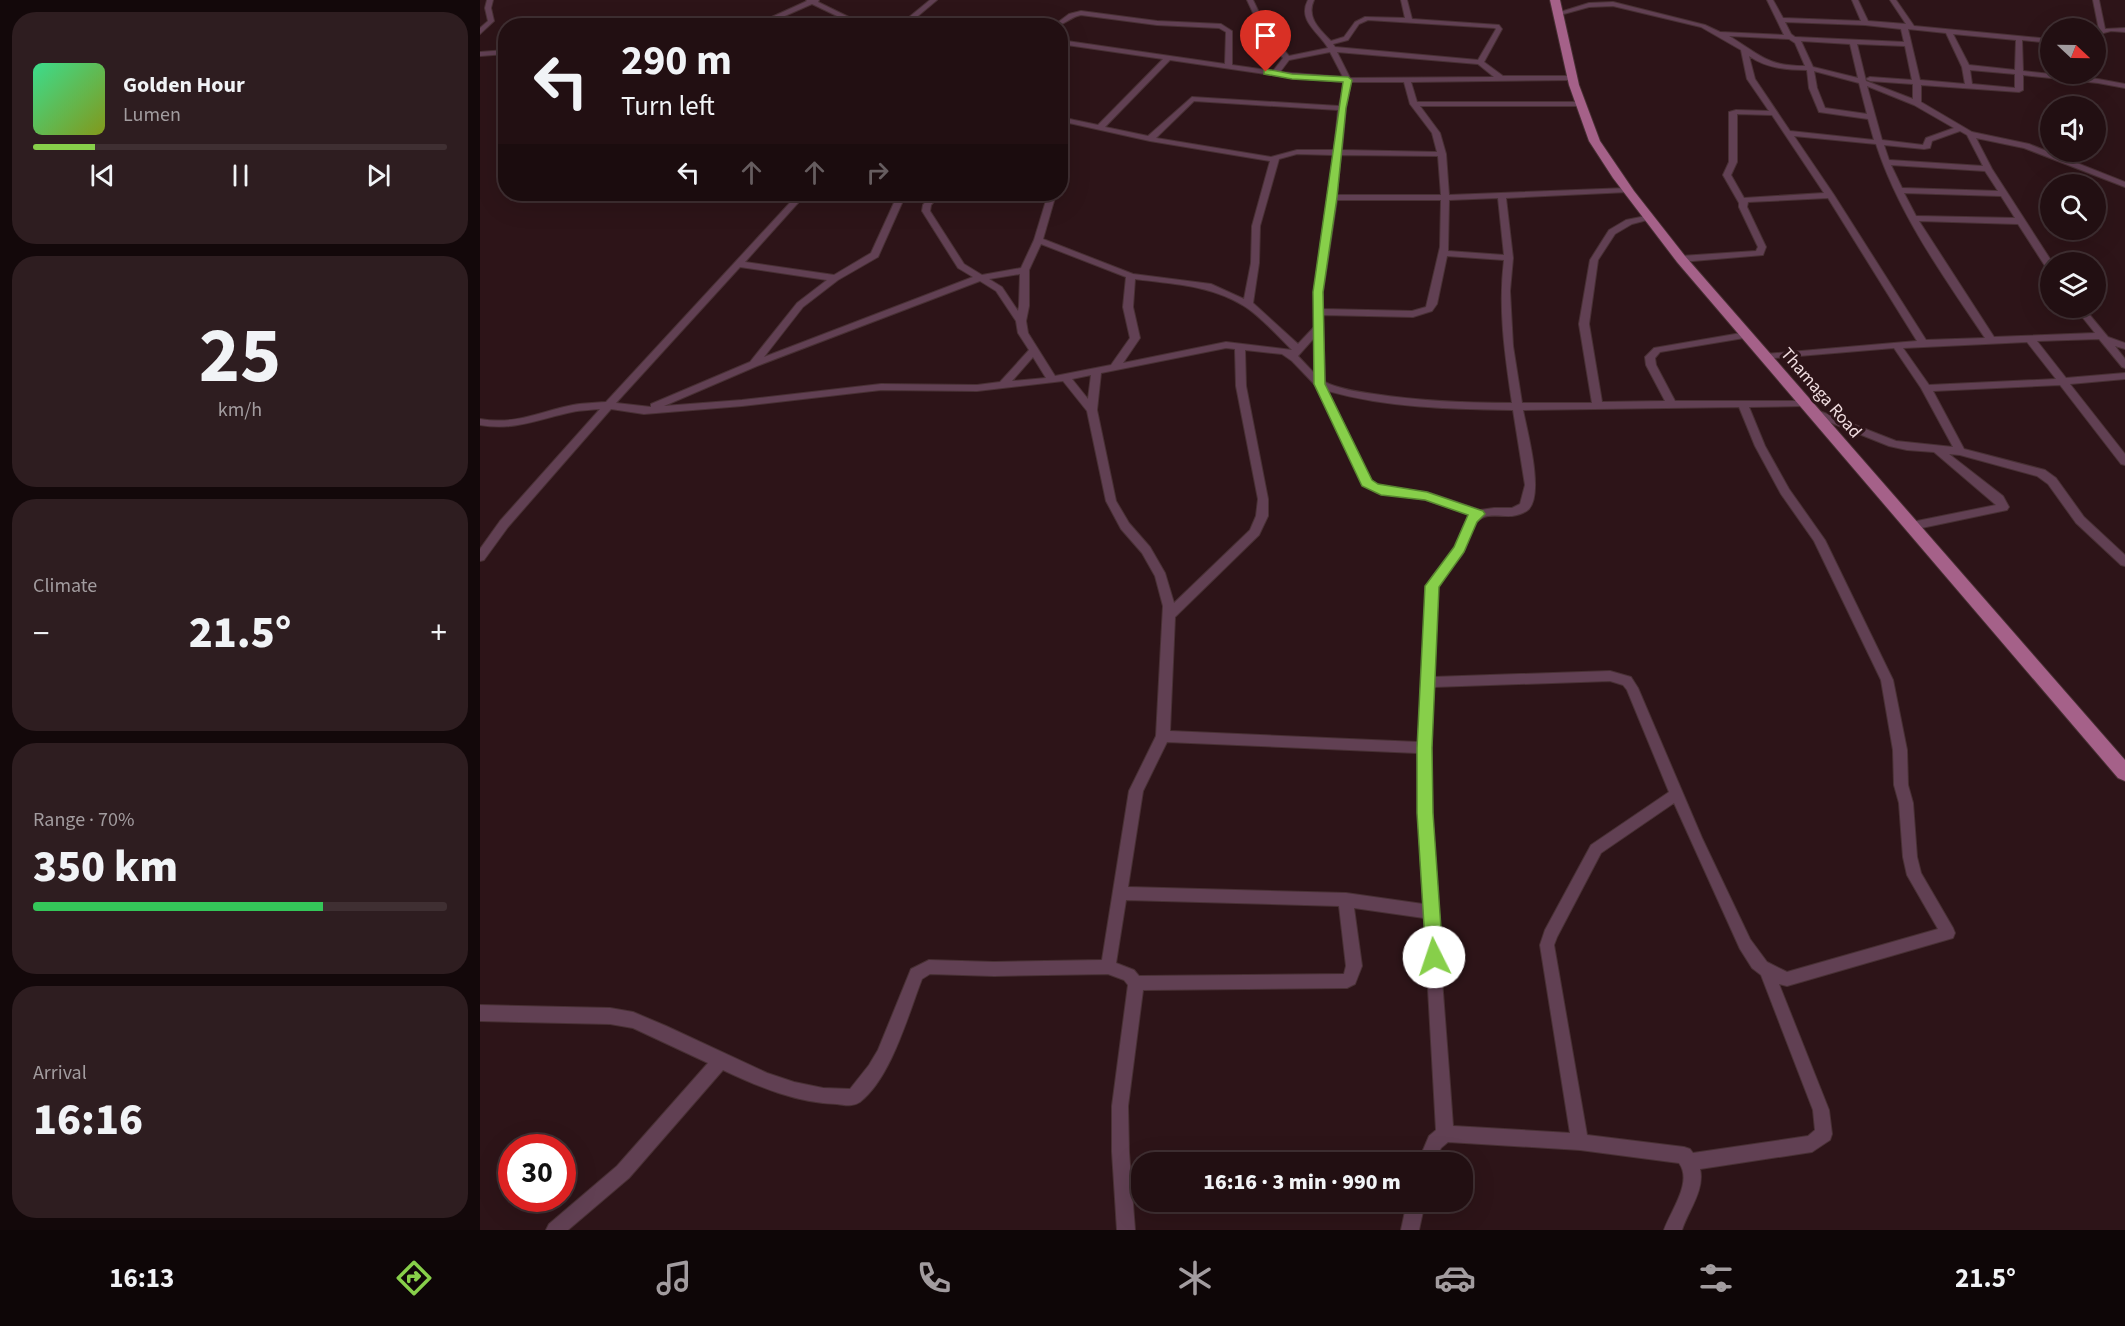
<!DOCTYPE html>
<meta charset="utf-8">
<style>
body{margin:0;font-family:"Source Sans 3",sans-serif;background:#2e1d20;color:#f1f3f6;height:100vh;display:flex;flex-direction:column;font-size:22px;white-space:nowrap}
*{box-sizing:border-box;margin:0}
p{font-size:20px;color:#a29c9f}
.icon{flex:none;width:33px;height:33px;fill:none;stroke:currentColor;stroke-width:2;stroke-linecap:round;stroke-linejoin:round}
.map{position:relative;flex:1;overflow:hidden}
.details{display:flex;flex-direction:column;gap:12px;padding:12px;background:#13080a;width:480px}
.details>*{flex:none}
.hud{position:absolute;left:18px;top:18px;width:570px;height:183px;border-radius:24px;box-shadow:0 6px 24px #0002,0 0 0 2px #3f2f32;background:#220f12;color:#f1f3f6;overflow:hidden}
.needle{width:39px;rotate:112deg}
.fabs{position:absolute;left:1560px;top:18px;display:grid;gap:12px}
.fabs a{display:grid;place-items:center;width:66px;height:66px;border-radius:50%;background:#220f12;box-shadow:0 6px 24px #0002,0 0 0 2px #3f2f32;font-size:30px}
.speed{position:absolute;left:18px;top:1134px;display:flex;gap:12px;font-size:30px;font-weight:700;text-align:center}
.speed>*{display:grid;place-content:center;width:78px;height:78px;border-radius:50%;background:#220f12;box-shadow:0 6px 24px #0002,0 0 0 2px #3f2f32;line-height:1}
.speed .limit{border:9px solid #d22;background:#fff;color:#111}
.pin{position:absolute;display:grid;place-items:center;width:51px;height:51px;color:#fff;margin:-62px -26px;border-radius:50% 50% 50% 0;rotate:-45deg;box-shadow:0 0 6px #0007}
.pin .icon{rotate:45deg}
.me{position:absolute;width:66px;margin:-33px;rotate:356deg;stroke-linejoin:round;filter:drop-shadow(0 0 4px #0008)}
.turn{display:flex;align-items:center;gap:21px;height:126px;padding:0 24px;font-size:27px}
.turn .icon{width:78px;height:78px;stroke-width:2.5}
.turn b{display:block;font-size:42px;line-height:51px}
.lanes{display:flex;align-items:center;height:57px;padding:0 24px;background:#0003;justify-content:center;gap:30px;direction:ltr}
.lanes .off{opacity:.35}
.big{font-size:45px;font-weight:800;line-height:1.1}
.details .card{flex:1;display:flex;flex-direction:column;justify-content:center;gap:9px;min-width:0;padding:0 21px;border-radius:24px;background:#2e1d20}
.details .dial{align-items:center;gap:0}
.dial b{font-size:78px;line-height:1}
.song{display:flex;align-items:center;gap:18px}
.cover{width:72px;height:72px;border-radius:9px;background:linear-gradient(135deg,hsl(150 70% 55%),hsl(70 70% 35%))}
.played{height:6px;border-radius:3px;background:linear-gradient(90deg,#87cf4a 15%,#3f2f32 15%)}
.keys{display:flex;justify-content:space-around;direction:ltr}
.heat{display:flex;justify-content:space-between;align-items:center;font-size:33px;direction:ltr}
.charge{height:9px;border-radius:4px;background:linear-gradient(90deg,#34c759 70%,#3f2f32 0)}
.trip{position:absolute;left:651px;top:1152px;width:342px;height:60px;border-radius:24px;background:#220f12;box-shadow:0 6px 24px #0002,0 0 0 2px #3f2f32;font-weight:800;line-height:60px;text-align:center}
.tabs{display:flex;height:96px;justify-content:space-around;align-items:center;background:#0e0607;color:#a29c9f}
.tabs .icon{width:42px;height:42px}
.tabs .current{color:#87cf4a}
.tabs b{font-size:27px;color:#f1f3f6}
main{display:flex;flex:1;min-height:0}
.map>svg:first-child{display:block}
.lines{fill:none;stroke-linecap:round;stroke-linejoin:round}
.minor-casing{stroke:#483034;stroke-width:2}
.major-casing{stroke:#483034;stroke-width:2}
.minor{fill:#614053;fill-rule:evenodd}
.major{fill:#a56189;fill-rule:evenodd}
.route{fill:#87cf4a;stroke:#588730;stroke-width:1.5}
.labels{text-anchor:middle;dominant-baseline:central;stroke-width:6;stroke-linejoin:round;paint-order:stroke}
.street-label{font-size:18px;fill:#f0dde0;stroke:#2d1418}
</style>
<main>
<section class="details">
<div class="card">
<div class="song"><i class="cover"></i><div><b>Golden Hour</b><p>Lumen</p></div></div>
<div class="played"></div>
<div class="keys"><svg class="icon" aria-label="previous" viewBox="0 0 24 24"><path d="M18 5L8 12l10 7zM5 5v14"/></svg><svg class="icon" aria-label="pause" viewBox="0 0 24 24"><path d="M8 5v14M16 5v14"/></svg><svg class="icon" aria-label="next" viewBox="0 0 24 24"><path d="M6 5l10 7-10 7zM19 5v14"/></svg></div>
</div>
<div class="card dial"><b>25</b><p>km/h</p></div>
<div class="card"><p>Climate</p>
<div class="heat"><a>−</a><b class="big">21.5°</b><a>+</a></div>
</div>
<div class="card"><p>Range · 70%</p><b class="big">350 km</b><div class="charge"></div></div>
<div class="card"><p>Arrival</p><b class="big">16:16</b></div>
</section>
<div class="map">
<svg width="1645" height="1230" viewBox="0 0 1645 1230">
<rect width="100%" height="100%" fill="#2d1418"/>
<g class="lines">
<defs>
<path id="minor" d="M 7,0 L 13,0 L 11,8 L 14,21 L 0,34 L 0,28 L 8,21 L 5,8 Z
M 326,0 L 339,0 L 338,2 L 387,26 L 378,26 L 332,4 L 282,26 L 272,26 L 327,1 Z
M 450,0 L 457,0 L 432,21 L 469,26 L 423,26 L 428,18 Z
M 767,0 L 773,0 L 788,31 L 809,56 L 848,48 C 839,32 817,21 828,0 L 834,0 C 826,17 839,29 851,41 L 864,37 L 875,22 L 885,17 L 925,18 L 921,0 L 927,0 L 932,19 L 1019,25 L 1022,29 L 1004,62 L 1023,76 L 1096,76 L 1097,78 L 1093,80 L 931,82 L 937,102 L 1100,102 L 1104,104 L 1100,106 L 940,106 L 960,133 L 966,154 L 969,195 L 1148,188 L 1152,190 L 1148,192 L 1026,198 L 1033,258 L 1030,291 L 1033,346 L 1042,403 L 1112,403 L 1099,324 L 1110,260 L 1129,230 L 1146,220 L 1171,215 L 1171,219 L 1152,224 L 1135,234 L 1118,260 L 1109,324 L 1122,402 L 1185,401 L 1166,365 L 1165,357 L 1174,348 L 1267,332 L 1272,335 L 1270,337 L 1180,352 L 1175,358 L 1176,365 L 1195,401 L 1329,401 L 1329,405 L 1325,406 L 1269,407 L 1285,446 L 1309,489 L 1345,540 L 1413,680 L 1427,750 L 1428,785 L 1433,803 L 1437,857 L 1441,873 L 1473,928 L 1475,933 L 1473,938 L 1307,986 L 1299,984 L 1349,1110 L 1352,1134 L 1350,1140 L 1332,1152 L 1220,1169 C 1225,1190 1208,1211 1202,1230 L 1184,1230 C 1191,1210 1213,1182 1199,1163 L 1100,1150 L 968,1142 L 961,1148 L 954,1162 L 938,1162 L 949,1136 L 956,1130 L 944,918 L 874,908 L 882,966 L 875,984 L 867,988 L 663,990 L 648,1106 L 649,1152 L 655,1230 L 637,1230 L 632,1152 L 632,1106 L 648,985 L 644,980 L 628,974 L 514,976 L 450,974 L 442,979 C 428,1015 411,1078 380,1102 C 373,1107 365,1105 357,1104 C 317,1103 279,1087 243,1070 L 149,1178 L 88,1230 L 66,1230 L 69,1224 L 137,1166 L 228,1063 L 153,1028 L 130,1024 L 0,1021 L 0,1005 L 130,1008 L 153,1012 L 186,1026 L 287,1073 L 314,1082 L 343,1088 L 370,1089 L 389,1065 L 398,1050 L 431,969 L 449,960 L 514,962 L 622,960 L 649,791 L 676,736 L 683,606 L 675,576 L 662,553 L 641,529 L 626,501 L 607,411 L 583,381 L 497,391 L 401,390 L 262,406 L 164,414 L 131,409 L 28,527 L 4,560 L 0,561 L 0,549 L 20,521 L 120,409 C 111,410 101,410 92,412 C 59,419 35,431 0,425 L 0,419 C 37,425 58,412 93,405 C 104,403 115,403 126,402 L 318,194 L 326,194 L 265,262 L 354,275 L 391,253 L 418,194 L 426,194 L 398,257 L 358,280 L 323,307 L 284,357 L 493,277 L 478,268 L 442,211 L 443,205 L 452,194 L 460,194 L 451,205 L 450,211 L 484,264 L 502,275 L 541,268 L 554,240 L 568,194 L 576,194 L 563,239 L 653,274 L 731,284 L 764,299 L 771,263 L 772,226 L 790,161 L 670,141 L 580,121 L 580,117 L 618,125 L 683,59 L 580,44 L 580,40 L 745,64 L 746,32 L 739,28 L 677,25 L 601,15 C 590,17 584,26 573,26 L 589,14 L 601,11 L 677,21 L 741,24 L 752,31 L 752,65 L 793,71 L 803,58 L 782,32 ZM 888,20 L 1015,28 L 1016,29 L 998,60 L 855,47 L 853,44 L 868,40 L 879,24 ZM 850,52 L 863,77 L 800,72 L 809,60 ZM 857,52 L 998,64 L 1014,77 L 870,78 ZM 690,60 L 812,78 L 864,82 L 859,106 L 712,97 L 668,136 L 625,127 ZM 871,82 L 924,82 L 930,104 L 952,133 L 957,152 L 862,150 L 866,108 ZM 714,101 L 858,110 L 854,150 L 817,150 L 791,157 L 676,138 ZM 817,154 L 853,155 C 847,212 833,269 834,327 L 818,344 L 773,303 L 779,263 L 780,226 L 799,159 ZM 861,155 L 958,156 L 961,195 L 857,195 ZM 1018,198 L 1024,255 L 968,251 L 969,200 ZM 857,200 L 961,200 L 960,247 L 946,307 L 932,311 L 843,309 L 843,292 ZM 561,244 L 646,277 L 643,307 L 650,338 L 631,365 L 575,376 L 548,333 L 546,321 L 549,306 L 549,270 ZM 967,256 L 1024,260 C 1018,309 1025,355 1032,403 C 986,403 940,401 894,394 C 878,392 859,389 845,382 L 843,315 L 933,317 L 952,311 L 957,304 ZM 260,267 L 347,280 L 317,303 L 270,362 L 171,404 L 171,407 L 136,403 ZM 540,274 L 539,306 L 538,311 L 522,287 L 509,279 ZM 655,279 C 692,284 731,285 764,306 C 780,316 798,336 812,350 L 746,342 L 643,363 L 660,338 L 653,307 ZM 500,281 L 516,291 L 536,321 L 538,333 L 549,350 L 520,382 L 497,385 L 401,384 L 262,400 L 184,406 L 277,366 ZM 834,338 L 835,374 L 818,356 ZM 746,348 L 755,349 L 756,386 L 778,499 L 776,516 L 770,530 L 694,603 L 685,573 L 670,547 L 649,523 L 636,501 L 617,410 L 621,373 ZM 765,350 L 802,354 L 812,361 L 835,385 L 883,485 L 897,493 L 946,500 L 990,515 C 982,524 981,535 976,545 C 969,562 952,571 946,588 L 938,742 L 690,731 L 695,617 L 779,535 L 788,516 L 788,499 L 766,386 ZM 553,357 L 566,378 L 532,381 ZM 611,375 L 608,399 L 592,379 ZM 848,391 C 908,408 971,409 1033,410 L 1045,485 L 1040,504 L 1032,508 L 1014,508 L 1000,510 L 947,492 L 903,487 L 891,480 ZM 1259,407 L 1275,446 L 1301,494 L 1334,541 L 1401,680 L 1413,750 L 1414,785 L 1419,803 L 1423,857 L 1427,875 L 1458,929 L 1307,972 L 1287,962 L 1270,939 L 1222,838 L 1158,688 L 1151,677 L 1130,671 L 953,677 L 957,593 C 959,576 973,568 982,555 C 989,545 989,530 997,522 C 1005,512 1021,517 1032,516 C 1038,515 1045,513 1049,509 C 1064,492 1047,431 1043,410 ZM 1130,681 L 1143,685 L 1147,690 L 1189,792 L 1111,845 L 1065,930 L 1060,945 L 1090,1133 L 973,1126 C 963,980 947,833 953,687 ZM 687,742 L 937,753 L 938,813 L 943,904 L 866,893 L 648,887 L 663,791 ZM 1194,803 L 1260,949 L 1272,968 L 1281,975 L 1333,1110 L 1335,1130 L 1328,1136 L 1213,1153 L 1210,1149 L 1204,1147 L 1107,1135 L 1074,945 L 1077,937 L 1121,853 ZM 646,900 L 859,906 L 866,966 L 864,974 L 659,976 L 654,970 L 636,963 Z
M 1287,0 L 1293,0 L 1303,18 L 1381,21 L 1372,0 L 1378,0 L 1388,21 L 1426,24 L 1410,0 L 1416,0 L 1434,26 L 1570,39 L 1570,43 L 1542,40 L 1543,71 L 1618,79 L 1645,84 L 1645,88 L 1618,83 L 1543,75 L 1543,90 L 1539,92 L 1441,85 L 1441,102 L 1492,132 L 1549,144 L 1645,182 L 1645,187 L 1544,148 L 1496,138 L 1512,169 L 1572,262 L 1570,270 L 1567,269 L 1538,224 L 1439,221 L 1514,337 L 1615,333 L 1595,308 L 1604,308 L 1628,337 L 1645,343 L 1645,349 L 1635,346 L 1645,359 L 1645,368 L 1642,367 L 1619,339 L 1557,341 L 1586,378 L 1645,373 L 1645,379 L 1590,384 L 1645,454 L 1645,465 L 1641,464 L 1580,385 L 1453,391 L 1484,449 L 1565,470 L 1576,478 L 1604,517 L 1645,555 L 1645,566 L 1641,565 L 1596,523 L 1568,484 L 1557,476 L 1480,455 L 1469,454 L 1523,496 L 1529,507 L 1527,510 L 1432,530 L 1428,529 L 1426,526 L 1428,523 L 1432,522 L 1516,505 L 1454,452 L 1427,450 L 1409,446 L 1329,414 L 1328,412 L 1329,410 L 1337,410 L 1416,441 L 1473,447 L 1441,388 L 1414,348 L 1282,359 L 1280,357 L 1285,354 L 1437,341 L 1348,198 L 1268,202 L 1267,207 L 1286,247 L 1283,255 L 1201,262 L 1197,259 L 1201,256 L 1276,251 L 1278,247 L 1259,207 L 1259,203 L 1243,175 L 1249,162 L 1249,112 L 1256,110 L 1289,111 L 1267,79 L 1261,50 L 1221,27 L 1133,6 L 1109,7 L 1080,15 L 1077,13 L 1109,3 L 1133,2 L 1225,25 L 1240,32 L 1304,35 ZM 1305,22 L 1385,25 L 1421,29 L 1424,42 L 1315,37 L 1311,34 ZM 1428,29 L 1466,33 L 1482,67 L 1485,84 L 1440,80 ZM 1473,34 L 1536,40 L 1535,70 L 1489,65 ZM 1249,36 L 1309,39 L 1315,43 L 1325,66 C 1286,66 1281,55 1249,36 ZM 1321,41 L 1370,44 L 1378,78 L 1333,67 ZM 1377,44 L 1425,46 L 1432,80 L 1390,77 L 1386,79 L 1390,81 L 1433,84 L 1433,99 L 1386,81 ZM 1269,56 C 1286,68 1306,70 1327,70 L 1329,88 L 1339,112 L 1388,119 L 1394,140 L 1310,131 L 1275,79 ZM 1490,70 L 1535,74 L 1535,88 L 1492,84 ZM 1334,71 L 1379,83 L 1387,114 L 1345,108 L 1337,88 ZM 1387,86 L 1434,105 L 1474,128 L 1446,138 L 1443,145 L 1402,140 ZM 1257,114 L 1292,115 L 1344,193 L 1264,198 L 1251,175 L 1257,162 ZM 1480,131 L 1487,135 L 1503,166 L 1409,160 L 1404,145 L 1444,149 L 1450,148 L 1452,141 ZM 1314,136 L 1396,144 C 1419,215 1464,277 1505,338 L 1446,340 L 1354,195 ZM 1411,165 L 1505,171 L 1518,191 L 1422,188 ZM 1424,193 L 1521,196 L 1535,218 L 1436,216 ZM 1547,342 L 1576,379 L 1449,385 L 1423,348 Z
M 1613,0 L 1619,0 L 1625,29 L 1645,28 L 1645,32 L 1631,31 L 1616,35 L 1616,31 L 1619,30 Z
M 26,50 L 26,54 L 0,56 L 0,52 Z
M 580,162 L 584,166 L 580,168 Z
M 927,1202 L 945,1202 L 939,1230 L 921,1230 Z"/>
<path id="major" d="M 1070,0 L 1080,0 L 1099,85 L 1120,141 L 1154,191 L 1205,256 L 1645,760 L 1645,781 L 1638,778 L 1197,262 L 1133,178 L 1109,141 L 1089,85 Z"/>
</defs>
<!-- minor casing -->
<use href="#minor" class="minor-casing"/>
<!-- major casing -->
<use href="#major" class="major-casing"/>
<!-- minor -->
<use href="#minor" class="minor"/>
<!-- major -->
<use href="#major" class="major"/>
</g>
<!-- route -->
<path class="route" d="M 786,69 L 812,74 L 868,77 L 872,80 L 866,108 L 857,197 L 843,292 L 845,384 L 892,480 L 898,484 L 947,492 L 1003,511 L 1005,514 L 997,522 L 984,552 L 959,587 L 952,748 L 953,813 L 963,957 L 960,962 L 954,965 L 948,962 L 946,957 L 937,813 L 937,748 L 945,586 L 974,547 L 988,515 L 945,500 L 901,495 L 882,486 L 834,384 L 833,292 L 863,82 L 812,79 L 784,74 L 784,70 Z"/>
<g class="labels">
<!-- street labels -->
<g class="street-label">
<text transform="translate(1341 393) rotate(49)">Thamaga Road</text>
</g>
</g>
</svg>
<div class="fabs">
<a><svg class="needle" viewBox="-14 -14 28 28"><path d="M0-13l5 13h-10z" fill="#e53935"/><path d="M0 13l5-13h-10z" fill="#a29c9f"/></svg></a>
<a><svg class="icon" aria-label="sound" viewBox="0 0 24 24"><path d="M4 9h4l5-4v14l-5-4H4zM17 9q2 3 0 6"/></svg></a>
<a><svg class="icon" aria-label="search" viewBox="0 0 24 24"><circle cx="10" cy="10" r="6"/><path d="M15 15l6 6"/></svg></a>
<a><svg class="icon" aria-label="layers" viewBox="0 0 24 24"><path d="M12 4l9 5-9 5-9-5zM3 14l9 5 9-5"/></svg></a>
</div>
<div class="speed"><div class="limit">30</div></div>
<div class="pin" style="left:786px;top:72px;background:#d93025"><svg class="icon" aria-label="arrive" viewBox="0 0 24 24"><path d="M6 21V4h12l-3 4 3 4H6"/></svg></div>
<svg class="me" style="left:954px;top:957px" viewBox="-20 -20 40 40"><circle r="19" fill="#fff"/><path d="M0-13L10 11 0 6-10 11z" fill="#87cf4a"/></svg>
<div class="trip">16:16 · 3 min · 990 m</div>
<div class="hud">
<div class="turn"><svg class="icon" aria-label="left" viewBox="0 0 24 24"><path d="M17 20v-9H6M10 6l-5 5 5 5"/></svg><div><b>290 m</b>Turn left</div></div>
<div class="lanes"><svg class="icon" aria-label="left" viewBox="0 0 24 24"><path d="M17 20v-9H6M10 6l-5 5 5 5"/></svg><svg class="icon off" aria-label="ahead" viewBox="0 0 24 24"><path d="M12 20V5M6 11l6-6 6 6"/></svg><svg class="icon off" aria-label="ahead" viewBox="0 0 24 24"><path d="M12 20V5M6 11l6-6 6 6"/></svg><svg class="icon off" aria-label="right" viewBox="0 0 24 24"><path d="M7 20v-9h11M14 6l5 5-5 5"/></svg></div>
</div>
</div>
</main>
<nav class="tabs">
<b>16:13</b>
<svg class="icon current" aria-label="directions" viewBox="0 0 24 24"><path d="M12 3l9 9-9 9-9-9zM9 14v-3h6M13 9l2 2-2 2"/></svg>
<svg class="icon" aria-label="music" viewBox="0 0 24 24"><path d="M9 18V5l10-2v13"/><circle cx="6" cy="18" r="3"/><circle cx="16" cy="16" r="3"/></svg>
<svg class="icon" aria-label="phone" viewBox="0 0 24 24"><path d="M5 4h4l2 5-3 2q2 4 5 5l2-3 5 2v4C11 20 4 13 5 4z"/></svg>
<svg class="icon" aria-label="climate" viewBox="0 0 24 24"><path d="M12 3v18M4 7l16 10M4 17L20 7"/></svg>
<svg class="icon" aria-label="car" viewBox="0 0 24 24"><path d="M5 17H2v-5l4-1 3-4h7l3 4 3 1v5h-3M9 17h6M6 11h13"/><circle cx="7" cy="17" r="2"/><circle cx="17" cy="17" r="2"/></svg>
<svg class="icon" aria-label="filters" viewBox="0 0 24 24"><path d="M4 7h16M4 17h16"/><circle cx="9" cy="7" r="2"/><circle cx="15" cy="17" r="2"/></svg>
<b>21.5°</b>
</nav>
